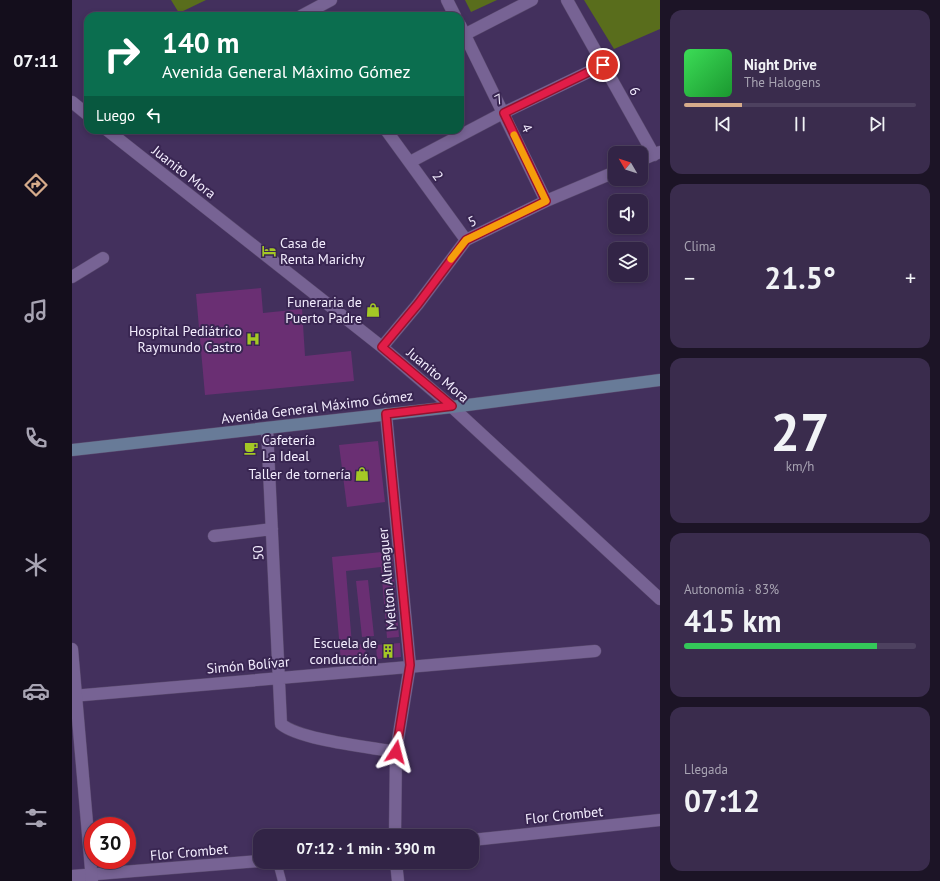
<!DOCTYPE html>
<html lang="es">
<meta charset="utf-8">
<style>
body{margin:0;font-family:"PT Sans",sans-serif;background:#3a2c4d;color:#f1f3f6;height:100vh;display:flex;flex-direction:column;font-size:15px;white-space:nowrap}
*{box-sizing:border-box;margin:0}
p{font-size:13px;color:#a8a4b3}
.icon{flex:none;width:22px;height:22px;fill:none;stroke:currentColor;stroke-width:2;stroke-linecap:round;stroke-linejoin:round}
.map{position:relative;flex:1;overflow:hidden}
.sheet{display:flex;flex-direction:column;gap:10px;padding:10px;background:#1c1426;width:280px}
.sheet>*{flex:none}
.banner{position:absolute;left:12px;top:12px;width:380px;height:122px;border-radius:12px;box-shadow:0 2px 6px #0003,0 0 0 1px #4d415f;background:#0b6e4f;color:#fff;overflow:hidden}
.needle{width:26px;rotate:309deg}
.tools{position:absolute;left:536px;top:146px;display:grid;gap:8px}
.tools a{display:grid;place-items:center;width:40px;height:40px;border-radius:8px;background:#322446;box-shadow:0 2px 6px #0003,0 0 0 1px #4d415f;font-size:20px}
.speed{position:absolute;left:12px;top:817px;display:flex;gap:8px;font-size:20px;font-weight:700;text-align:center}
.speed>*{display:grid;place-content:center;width:52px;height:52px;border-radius:50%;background:#322446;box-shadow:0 2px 6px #0003,0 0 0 1px #4d415f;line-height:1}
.speed .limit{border:6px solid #d22;background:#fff;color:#111}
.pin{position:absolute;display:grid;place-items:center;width:34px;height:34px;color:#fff;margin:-17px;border:2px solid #fff;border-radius:50%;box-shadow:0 1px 4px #0007}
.me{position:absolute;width:44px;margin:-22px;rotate:9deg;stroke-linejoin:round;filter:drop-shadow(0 0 3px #0008)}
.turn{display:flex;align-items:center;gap:14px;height:84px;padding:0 12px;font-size:18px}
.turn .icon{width:52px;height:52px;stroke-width:2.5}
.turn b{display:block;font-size:28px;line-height:34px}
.then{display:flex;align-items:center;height:38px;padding:0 12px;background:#0003;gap:8px;font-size:15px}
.big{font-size:30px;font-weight:700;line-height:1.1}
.sheet .widget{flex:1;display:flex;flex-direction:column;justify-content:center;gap:6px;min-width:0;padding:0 14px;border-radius:12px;background:#3a2c4d}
.sheet .dial{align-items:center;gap:0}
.dial b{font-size:52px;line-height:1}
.song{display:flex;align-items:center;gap:12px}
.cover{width:48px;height:48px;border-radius:6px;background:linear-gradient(135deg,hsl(130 70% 55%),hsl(130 70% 35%))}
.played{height:4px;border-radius:2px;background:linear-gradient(90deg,#d6ab8b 25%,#4d415f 25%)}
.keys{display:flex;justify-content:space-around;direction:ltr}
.heat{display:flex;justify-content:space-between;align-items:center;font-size:22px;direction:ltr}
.charge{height:6px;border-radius:3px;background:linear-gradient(90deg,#34c759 83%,#4d415f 0)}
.trip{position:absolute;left:181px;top:829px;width:226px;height:40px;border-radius:12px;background:#322446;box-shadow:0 2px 6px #0003,0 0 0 1px #4d415f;font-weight:700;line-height:40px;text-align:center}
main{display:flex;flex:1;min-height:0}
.menu{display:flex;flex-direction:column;width:72px;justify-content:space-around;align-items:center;background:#140e1c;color:#a8a4b3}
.menu .icon{width:28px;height:28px}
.menu .selected{color:#d6ab8b}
.menu b{font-size:18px;color:#f1f3f6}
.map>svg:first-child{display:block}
.green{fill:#596d1c}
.building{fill:#6a2f73}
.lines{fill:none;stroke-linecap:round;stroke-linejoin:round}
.service-casing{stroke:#5a4a6e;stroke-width:9}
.minor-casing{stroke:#5a4a6e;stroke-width:13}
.tertiary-casing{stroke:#5a4a6e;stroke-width:13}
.secondary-casing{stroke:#5a4a6e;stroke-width:13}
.service{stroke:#776394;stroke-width:8}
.minor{stroke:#776394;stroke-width:12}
.tertiary{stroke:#776394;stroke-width:12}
.secondary{stroke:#687b98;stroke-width:12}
.route-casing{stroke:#92132f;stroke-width:10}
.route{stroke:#e11d48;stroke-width:7}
.slow{stroke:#f59e0b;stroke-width:7}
.labels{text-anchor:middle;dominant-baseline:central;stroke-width:4;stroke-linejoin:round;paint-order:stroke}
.street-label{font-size:14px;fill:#f3edfe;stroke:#392652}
.poi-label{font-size:14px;fill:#f3edfe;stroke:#392652;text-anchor:end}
</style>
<main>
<nav class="menu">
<b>07:11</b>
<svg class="icon selected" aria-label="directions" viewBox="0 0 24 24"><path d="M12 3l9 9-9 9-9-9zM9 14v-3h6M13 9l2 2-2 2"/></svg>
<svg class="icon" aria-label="music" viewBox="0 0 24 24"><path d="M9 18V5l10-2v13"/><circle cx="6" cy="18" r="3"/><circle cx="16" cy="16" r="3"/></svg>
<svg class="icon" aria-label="phone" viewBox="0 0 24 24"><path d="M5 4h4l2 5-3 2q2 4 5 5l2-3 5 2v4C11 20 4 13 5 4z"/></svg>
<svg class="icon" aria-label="climate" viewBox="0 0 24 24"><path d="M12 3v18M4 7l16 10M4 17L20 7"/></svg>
<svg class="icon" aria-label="car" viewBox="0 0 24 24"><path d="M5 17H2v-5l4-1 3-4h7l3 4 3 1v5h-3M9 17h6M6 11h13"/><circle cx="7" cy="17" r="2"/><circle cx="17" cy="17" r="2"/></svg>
<svg class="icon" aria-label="filters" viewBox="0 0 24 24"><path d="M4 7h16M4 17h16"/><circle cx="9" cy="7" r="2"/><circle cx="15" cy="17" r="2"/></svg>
</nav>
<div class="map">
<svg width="588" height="881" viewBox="0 0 588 881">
<rect width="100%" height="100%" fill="#43305d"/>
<!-- green -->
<path class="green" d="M 99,0 L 134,0 L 107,13 Z
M 393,0 L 425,0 L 399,12 Z
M 512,0 L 588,0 L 588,29 L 542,49 Z"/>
<!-- building -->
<path class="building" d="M 189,288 L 191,313 L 230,309 L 233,356 L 279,351 L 282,381 L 133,395 L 124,294 Z
M 306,441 L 313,502 L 275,507 L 267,445 Z
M 320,551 L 327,637 L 315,638 L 309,567 L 274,571 L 280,645 L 293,644 L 294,660 L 269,662 L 260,557 Z
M 296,580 L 302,636 L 290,637 L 284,581 Z
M 328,643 L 329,657 L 305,659 L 304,645 Z"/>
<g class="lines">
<defs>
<path id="service" d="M 205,862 L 210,881"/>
<path id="minor" d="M 375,0 L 383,16
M 495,0 L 582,155
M 229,16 L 259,0
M 388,25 L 474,201
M 388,37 L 460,0
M 0,102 L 16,115
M 35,130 L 310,347 L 380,407 L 588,599
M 314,130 L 394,240
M 569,160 L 588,152
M 338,162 L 431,113 L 531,65
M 0,277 L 31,258
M 310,347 L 346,304 L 394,240 L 474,201 L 543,172
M 314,414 L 338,665 L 324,752 L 323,836
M 195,428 L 209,724 C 228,740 297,747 324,752
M 142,536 L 200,529
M 0,696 L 523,651
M 400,840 L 588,820
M 324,862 L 326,881
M 0,876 L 188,861"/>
<path id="tertiary" d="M 0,649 L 20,881"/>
<path id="secondary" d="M 0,450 L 380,407 L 588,380"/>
</defs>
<!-- service casing -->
<use href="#service" class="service-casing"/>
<!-- minor casing -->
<use href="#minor" class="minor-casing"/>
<!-- tertiary casing -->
<use href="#tertiary" class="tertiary-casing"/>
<!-- secondary casing -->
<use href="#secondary" class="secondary-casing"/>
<!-- service -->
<use href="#service" class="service"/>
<!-- minor -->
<use href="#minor" class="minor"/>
<!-- tertiary -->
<use href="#tertiary" class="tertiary"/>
<!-- secondary -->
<use href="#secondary" class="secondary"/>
</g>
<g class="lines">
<defs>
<path id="route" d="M 324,752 L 338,665 L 314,414 L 380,406 L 310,347 L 346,304 L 394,240 L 474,201 L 432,113 L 531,65"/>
</defs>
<!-- route casing -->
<use href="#route" class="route-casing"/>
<!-- route -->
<use href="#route" class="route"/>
<!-- slow -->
<path class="slow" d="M 379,259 L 394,240 L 474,201 L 442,135"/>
</g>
<!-- icons -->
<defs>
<symbol id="hotel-bare" viewBox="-9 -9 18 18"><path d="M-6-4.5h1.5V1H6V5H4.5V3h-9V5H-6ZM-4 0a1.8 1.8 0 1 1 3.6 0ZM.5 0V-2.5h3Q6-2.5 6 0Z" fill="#a4c825" stroke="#392652" stroke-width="2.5" paint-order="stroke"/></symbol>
<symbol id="shop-bare" viewBox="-9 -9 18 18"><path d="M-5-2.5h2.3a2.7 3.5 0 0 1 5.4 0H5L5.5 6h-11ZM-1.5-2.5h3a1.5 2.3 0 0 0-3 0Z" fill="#a4c825" stroke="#392652" stroke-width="2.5" paint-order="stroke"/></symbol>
<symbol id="hospital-bare" viewBox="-9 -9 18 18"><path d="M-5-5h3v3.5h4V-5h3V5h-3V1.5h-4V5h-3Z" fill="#a4c825" stroke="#392652" stroke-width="2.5" paint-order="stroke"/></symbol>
<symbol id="cafe-bare" viewBox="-9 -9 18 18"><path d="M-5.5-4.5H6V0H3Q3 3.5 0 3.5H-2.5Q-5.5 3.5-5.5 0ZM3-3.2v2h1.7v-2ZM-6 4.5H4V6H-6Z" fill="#a4c825" stroke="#392652" stroke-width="2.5" paint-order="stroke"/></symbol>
<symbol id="building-bare" viewBox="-9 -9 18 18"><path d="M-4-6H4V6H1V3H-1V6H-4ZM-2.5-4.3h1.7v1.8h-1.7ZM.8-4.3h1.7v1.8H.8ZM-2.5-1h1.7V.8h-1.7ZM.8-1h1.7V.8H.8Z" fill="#a4c825" stroke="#392652" stroke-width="2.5" paint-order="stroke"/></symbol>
</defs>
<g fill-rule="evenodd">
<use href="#hotel-bare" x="187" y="241" width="20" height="20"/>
<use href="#shop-bare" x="291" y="300" width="20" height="20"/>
<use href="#hospital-bare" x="171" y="329" width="20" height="20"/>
<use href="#cafe-bare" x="169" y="438" width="20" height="20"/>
<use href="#shop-bare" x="280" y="464" width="20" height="20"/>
<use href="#building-bare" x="306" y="641" width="20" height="20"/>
</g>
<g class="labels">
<!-- street labels -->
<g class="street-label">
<text transform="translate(563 91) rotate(61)">6</text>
<text transform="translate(427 99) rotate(-27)">7</text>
<text transform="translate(455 128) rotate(64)">4</text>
<text transform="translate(112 172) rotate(38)">Juanito Mora</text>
<text transform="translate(366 176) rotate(54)">2</text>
<text transform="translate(400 221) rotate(-25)">5</text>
<text transform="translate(366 375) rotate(40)">Juanito Mora</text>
<text transform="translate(245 407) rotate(-7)">Avenida General Máximo Gómez</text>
<text transform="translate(186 553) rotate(-93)">50</text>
<text transform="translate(315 579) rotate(-95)">Melton Almaguer</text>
<text transform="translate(176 665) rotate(-5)">Simón Bolívar</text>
<text transform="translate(492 815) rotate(-6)">Flor Crombet</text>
<text transform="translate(117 852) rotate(-5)">Flor Crombet</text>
</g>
<!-- poi labels -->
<g class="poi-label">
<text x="208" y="243" text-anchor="start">Casa de<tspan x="208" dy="16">Renta Marichy</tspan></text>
<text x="290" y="302">Funeraria de<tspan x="290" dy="16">Puerto Padre</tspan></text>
<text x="170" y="331">Hospital Pediátrico<tspan x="170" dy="16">Raymundo Castro</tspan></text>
<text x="190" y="440" text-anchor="start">Cafetería<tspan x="190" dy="16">La Ideal</tspan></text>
<text x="279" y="474">Taller de tornería</text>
<text x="305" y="643">Escuela de<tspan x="305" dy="16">conducción</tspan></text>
</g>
</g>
</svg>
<div class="tools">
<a><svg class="needle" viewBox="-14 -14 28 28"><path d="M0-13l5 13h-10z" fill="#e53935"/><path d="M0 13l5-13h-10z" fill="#a8a4b3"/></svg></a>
<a><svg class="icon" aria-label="sound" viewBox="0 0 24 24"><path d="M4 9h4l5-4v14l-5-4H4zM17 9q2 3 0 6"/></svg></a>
<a><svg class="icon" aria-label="layers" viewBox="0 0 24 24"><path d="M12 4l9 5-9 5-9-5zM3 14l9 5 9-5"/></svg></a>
</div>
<div class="speed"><div class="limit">30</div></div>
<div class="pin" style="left:531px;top:65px;background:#d93025"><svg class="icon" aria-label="arrive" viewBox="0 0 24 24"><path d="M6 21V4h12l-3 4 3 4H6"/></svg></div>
<svg class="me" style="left:324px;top:752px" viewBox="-20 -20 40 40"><path d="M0-17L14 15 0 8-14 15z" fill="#e11d48" stroke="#fff" stroke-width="4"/></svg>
<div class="trip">07:12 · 1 min · 390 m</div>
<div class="banner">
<div class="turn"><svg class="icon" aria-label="right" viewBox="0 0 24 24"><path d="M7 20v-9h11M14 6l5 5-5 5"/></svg><div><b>140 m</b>Avenida General Máximo Gómez</div></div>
<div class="then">Luego<svg class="icon" aria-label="left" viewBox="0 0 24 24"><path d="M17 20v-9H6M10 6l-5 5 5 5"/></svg></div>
</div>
</div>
<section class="sheet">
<div class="widget">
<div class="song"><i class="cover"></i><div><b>Night Drive</b><p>The Halogens</p></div></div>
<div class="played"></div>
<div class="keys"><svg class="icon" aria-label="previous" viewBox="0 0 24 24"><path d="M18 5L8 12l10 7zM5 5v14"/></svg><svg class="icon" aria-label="pause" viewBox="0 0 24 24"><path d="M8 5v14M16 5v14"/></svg><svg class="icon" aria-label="next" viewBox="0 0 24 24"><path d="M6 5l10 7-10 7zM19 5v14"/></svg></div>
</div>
<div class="widget"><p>Clima</p>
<div class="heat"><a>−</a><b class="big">21.5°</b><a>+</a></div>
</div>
<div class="widget dial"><b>27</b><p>km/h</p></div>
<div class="widget"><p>Autonomía · 83%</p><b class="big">415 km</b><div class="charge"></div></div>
<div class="widget"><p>Llegada</p><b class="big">07:12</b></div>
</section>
</main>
